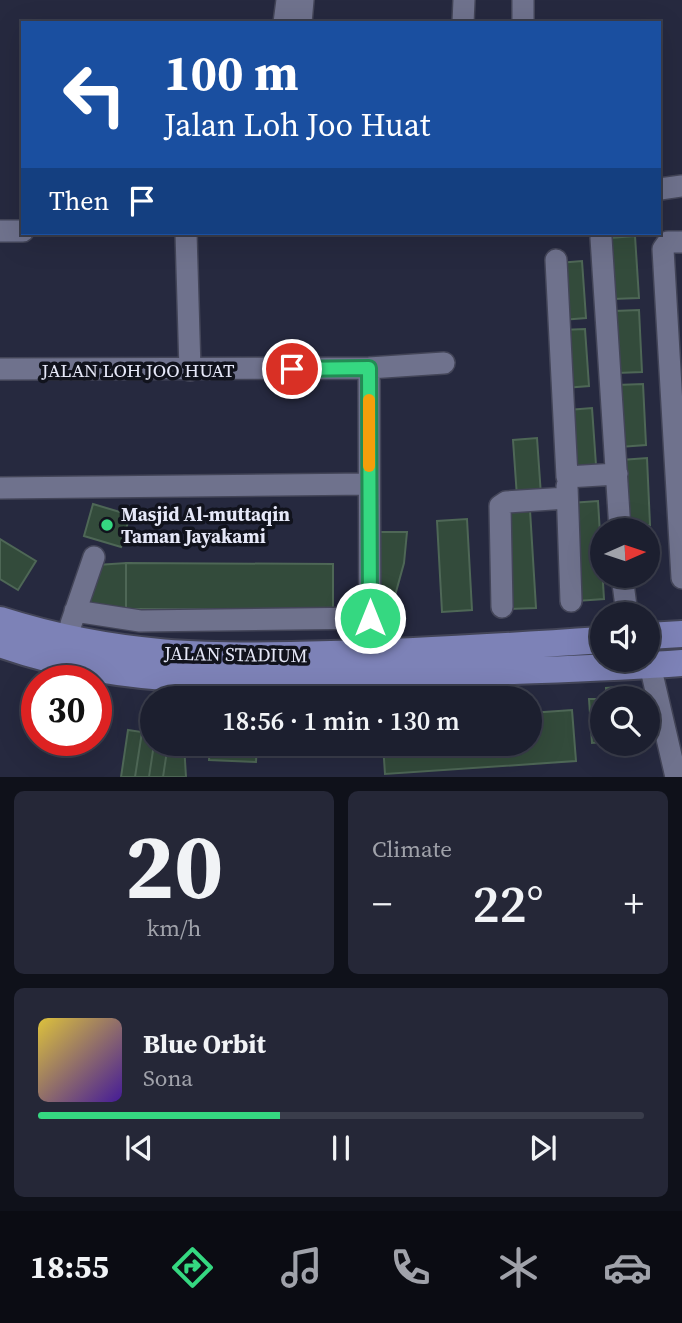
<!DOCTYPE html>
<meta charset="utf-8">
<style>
body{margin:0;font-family:"Source Serif 4",serif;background:#252737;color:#f1f3f6;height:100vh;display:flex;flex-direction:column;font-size:26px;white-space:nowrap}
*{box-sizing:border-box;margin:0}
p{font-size:23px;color:#a0a2aa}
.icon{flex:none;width:38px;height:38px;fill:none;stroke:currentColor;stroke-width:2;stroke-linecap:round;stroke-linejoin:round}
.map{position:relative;height:777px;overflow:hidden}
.side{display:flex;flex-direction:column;gap:14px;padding:14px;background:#0f111a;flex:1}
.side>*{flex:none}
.hud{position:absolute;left:21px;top:21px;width:640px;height:214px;border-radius:0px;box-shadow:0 7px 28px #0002,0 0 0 2px #3a3d4b;background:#1a4fa0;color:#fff;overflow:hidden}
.needle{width:46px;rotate:87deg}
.controls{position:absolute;left:590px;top:518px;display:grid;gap:14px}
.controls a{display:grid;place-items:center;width:70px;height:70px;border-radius:50%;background:#1c1f2f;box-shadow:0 7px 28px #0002,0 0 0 2px #3a3d4b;font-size:35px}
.speed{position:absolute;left:21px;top:665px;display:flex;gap:14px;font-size:35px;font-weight:700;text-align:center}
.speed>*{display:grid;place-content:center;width:91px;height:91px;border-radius:50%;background:#1c1f2f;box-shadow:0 7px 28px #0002,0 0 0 2px #3a3d4b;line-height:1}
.speed .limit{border:10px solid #d22;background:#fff;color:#111}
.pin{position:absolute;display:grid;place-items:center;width:60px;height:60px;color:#fff;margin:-30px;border:4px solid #fff;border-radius:50%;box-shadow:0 2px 7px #0007}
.me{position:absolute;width:77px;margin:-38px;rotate:0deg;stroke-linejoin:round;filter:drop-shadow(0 0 5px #0008)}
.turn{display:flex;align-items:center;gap:24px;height:147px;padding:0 28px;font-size:32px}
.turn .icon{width:91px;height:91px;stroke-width:2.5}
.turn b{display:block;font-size:49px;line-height:60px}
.then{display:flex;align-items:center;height:66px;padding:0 28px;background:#0003;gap:14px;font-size:26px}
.big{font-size:52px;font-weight:600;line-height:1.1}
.side .card{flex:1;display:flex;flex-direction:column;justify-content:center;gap:10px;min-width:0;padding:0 24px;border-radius:10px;background:#252737}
.side .dial{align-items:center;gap:0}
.dial b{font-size:91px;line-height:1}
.song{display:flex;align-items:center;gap:21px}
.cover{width:84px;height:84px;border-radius:10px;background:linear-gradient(135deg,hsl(50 70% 55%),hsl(260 70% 35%))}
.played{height:7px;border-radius:4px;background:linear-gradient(90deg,#35d881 40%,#3a3d4b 40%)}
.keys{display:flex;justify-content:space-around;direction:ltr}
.heat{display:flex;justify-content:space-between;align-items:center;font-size:38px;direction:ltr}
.side .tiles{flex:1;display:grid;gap:14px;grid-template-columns:1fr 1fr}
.card:last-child{grid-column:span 2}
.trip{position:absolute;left:140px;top:686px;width:402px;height:70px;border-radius:35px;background:#1c1f2f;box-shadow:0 7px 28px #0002,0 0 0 2px #3a3d4b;font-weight:600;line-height:70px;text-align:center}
.dock{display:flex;height:112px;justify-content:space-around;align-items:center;background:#0b0c13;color:#a0a2aa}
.dock .icon{width:49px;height:49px}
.dock .on{color:#35d881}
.dock b{font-size:32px;color:#f1f3f6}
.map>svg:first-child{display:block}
.building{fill:#334b3b;stroke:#4e6756;stroke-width:2}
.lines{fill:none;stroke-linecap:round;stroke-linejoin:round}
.minor-casing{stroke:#434558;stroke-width:24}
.major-casing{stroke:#434558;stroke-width:30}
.minor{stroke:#6f728d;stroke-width:21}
.major{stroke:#7d82b7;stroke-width:26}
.route-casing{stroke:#228c54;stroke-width:18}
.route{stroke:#35d881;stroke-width:12}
.slow{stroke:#f59e0b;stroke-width:12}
.poi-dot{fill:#35d881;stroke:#11131d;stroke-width:2.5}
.labels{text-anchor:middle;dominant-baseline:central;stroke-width:7;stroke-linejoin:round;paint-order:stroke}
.street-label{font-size:19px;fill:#e6e8f8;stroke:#11131d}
.poi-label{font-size:19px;font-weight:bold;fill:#e6e8f8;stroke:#11131d;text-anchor:start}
</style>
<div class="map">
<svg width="682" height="777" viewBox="0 0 682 777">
<rect width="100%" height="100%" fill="#26293f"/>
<!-- building -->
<path class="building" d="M 635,236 L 639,298 L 613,299 L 610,238 Z
M 582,261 L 586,318 L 562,320 L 558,263 Z
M 639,310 L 642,372 L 617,373 L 614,311 Z
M 585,329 L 589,386 L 565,388 L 561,330 Z
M 643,384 L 646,445 L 620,447 L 617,385 Z
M 592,408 L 596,465 L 572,467 L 568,410 Z
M 537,438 L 541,495 L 517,497 L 513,440 Z
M 647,458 L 650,525 L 625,526 L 621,460 Z
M 598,501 L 604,599 L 577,601 L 570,503 Z
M 93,504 L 130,515 L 121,547 L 84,536 Z
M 530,510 L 536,608 L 509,609 L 503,512 Z
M 467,519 L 472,610 L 442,612 L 437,521 Z
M 374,532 L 407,532 L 404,563 L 391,610 L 376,611 Z
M 0,539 L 36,561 L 18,590 L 0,579 Z
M 126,563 L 126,609 L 86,606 L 97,565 Z
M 126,563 L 333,564 L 333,609 L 126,609 Z
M 632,686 L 637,698 L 606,698 L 606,688 Z
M 589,699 L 602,699 L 602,742 L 592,743 Z
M 572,710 L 576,761 L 385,774 L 383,744 L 530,744 L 530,713 Z
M 128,730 L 142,732 L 135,777 L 121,777 Z
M 142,732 L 152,734 L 154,744 L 149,777 L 135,777 Z
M 154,744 L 168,744 L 163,777 L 149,777 Z
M 168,744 L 184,744 L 186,777 L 163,777 Z
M 210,744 L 257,744 L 256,762 L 209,760 Z"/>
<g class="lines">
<defs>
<path id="minor" d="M 284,23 L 287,0
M 301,23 L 303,0
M 463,23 L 464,0
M 523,23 L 523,0
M 660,189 L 682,186
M 0,231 L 23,231
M 186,233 L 190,370
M 601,238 L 620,530
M 682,242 L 668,242 L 663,249 L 682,578
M 556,260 L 567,477 L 617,474
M 369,368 L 370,653
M 0,369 L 369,368 L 444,363
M 567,486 L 571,601
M 0,488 L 369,484
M 622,576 L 627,614
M 502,607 L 500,506 L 506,502 L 567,498
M 75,611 L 140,621 L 370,618
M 71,624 L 94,557
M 650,665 L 676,777"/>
<path id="major" d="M 0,620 C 116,657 211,658 331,654 C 422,652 512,646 602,640
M 648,636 L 682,634
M 0,644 C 140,694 296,680 443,674 C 522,670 603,669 682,663"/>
</defs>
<!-- minor casing -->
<use href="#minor" class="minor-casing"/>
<!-- major casing -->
<use href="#major" class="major-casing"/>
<!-- minor -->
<use href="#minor" class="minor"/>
<!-- major -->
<use href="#major" class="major"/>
</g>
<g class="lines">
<defs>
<path id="route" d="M 292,369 L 369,368 L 370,618"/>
</defs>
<!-- route casing -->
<use href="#route" class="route-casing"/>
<!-- route -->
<use href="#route" class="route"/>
<!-- slow -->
<path class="slow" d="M 369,400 L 369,466"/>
</g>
<!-- markers -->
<circle class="poi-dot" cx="107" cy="525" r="7"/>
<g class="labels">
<!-- street labels -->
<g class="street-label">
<text x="138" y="370">JALAN LOH JOO HUAT</text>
<text transform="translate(236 654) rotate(1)">JALAN STADIUM</text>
</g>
<!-- poi labels -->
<g class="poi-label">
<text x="121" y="514">Masjid Al-muttaqin<tspan x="121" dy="22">Taman Jayakami</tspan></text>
</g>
</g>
</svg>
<div class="controls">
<a><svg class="needle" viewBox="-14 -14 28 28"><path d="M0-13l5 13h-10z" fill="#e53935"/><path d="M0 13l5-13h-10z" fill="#a0a2aa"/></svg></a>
<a><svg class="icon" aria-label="sound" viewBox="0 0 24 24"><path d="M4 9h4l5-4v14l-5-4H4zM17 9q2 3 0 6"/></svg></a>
<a><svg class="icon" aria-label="search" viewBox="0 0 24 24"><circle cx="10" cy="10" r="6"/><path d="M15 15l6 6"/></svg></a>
</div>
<div class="speed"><div class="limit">30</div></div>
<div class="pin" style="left:292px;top:369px;background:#d93025"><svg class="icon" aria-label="arrive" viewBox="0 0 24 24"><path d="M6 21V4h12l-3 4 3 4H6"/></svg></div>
<svg class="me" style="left:370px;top:618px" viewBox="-20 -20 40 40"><circle r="17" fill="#35d881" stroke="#fff" stroke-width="3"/><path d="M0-11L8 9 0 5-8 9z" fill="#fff"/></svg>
<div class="trip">18:56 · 1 min · 130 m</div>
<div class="hud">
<div class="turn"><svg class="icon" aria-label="left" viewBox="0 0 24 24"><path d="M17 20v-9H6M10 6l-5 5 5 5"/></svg><div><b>100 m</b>Jalan Loh Joo Huat</div></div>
<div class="then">Then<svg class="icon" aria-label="arrive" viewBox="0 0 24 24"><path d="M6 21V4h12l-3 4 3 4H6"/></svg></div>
</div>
</div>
<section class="side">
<div class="tiles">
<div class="card dial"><b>20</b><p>km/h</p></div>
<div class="card"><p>Climate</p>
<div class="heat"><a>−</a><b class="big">22°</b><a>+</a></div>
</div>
<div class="card">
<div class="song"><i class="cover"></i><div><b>Blue Orbit</b><p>Sona</p></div></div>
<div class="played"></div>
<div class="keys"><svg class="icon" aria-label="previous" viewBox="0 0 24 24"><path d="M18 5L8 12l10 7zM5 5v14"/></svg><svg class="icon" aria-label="pause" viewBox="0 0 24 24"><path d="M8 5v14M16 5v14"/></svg><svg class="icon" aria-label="next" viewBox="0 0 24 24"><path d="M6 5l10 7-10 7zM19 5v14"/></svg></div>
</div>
</div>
</section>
<nav class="dock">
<b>18:55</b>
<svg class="icon on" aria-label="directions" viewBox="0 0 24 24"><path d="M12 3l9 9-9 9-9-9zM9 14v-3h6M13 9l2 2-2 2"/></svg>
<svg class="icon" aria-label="music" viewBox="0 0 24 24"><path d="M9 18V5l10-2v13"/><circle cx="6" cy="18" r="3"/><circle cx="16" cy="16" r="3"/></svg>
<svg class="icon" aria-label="phone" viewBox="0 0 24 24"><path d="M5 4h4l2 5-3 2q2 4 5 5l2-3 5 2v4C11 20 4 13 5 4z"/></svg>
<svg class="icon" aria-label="climate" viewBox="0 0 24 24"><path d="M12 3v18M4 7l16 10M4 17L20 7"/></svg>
<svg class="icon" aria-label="car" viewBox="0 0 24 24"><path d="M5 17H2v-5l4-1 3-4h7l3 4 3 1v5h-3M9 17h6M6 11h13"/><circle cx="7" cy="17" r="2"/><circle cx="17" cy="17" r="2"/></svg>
</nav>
